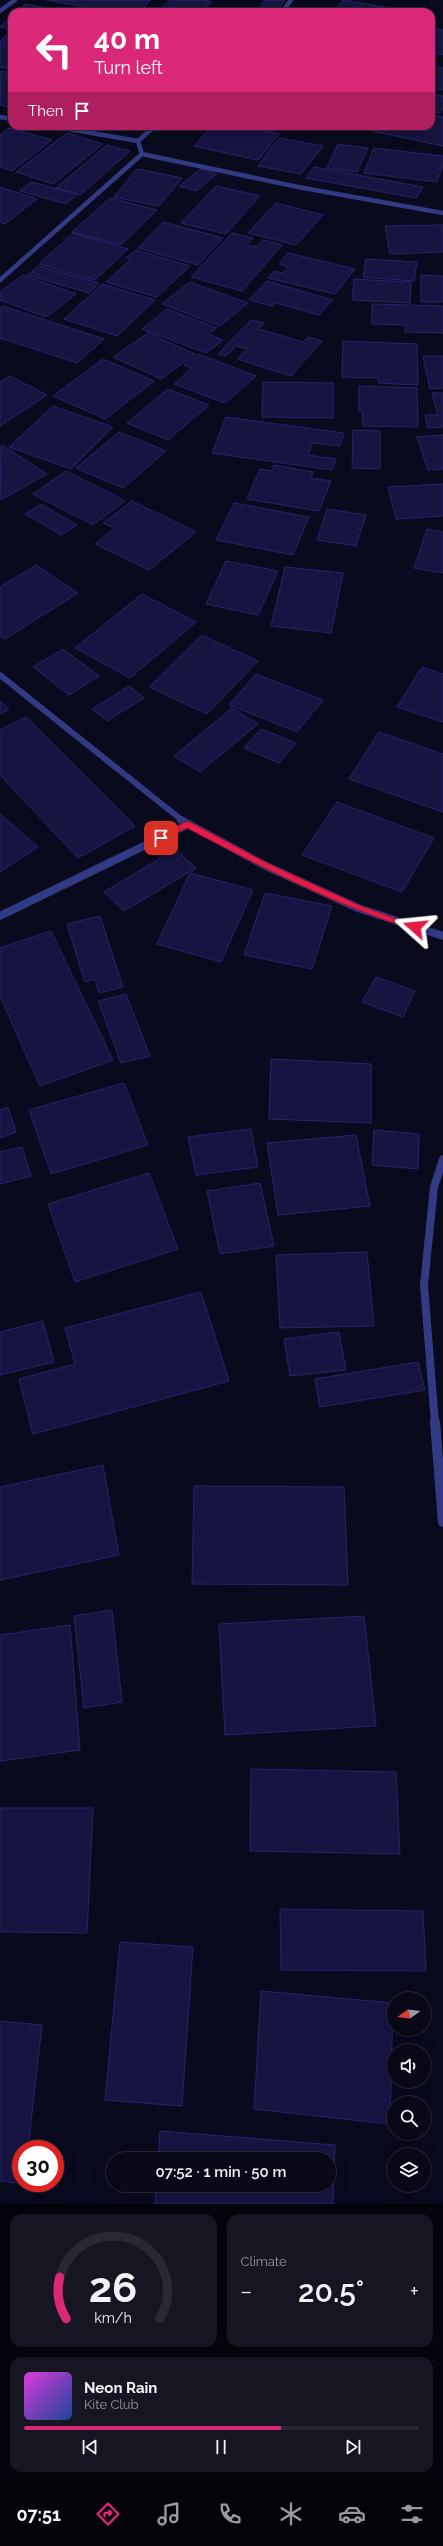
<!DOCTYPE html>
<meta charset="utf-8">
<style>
body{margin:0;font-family:Raleway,sans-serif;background:#161623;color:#f1f3f6;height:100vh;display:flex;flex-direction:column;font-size:15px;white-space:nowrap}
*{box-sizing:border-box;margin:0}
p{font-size:13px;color:#989aa1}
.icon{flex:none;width:22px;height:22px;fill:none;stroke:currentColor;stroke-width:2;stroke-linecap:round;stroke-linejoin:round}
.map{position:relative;height:2204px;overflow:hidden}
.panel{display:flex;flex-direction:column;gap:10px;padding:10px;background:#04040c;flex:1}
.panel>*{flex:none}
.top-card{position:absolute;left:8px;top:8px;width:427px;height:122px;border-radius:12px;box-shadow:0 4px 16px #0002,0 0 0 1px #292935;background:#db2777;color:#fff;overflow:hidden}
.needle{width:26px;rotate:256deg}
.fabs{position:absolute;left:387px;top:1992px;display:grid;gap:8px}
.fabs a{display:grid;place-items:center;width:44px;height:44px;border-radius:50%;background:#080816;box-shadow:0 4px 16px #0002,0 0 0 1px #292935;font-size:20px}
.speed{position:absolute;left:12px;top:2140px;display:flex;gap:8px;font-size:20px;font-weight:700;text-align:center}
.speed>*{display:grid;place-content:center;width:52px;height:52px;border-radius:50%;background:#080816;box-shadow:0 4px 16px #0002,0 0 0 1px #292935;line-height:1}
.speed .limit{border:6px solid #d22;background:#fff;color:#111}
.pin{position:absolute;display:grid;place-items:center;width:34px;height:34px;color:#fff;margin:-17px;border-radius:8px;box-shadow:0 2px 6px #0006}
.me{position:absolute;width:44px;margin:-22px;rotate:288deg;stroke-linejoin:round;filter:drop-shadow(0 0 3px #0008)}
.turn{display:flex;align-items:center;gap:14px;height:84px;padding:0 20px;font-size:18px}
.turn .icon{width:52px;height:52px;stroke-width:2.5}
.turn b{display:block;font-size:28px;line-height:34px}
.then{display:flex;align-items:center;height:38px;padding:0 20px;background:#0003;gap:8px;font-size:15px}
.big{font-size:30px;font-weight:600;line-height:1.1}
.panel .card{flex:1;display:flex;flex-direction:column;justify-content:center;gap:6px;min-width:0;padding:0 14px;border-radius:12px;background:#161623}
.panel .dial{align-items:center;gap:0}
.dial svg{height:104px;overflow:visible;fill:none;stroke:#292935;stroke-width:7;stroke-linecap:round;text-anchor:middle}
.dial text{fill:#f1f3f6;stroke:none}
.song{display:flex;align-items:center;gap:12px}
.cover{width:48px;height:48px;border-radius:6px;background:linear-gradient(135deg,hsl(300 70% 55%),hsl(220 70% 35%))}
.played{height:4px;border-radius:2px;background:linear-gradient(90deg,#db2777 65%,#292935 65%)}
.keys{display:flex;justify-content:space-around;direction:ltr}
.heat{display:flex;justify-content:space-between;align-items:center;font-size:22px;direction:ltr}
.panel .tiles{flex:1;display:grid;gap:10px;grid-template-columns:1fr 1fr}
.card:last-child{grid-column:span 2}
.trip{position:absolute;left:106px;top:2152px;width:230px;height:40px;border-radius:20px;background:#080816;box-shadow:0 4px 16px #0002,0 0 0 1px #292935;font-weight:600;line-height:40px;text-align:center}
.tabs{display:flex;height:64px;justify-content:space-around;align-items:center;background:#030309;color:#989aa1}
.tabs .icon{width:28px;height:28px}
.tabs .selected{color:#db2777}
.tabs b{font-size:18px;color:#f1f3f6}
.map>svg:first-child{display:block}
.building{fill:#161441;stroke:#27246f}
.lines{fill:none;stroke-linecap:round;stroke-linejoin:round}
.minor-far3{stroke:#313a82;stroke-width:4.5}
.minor-far2{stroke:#313a82;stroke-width:6}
.minor-far1{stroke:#313a82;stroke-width:8}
.minor{stroke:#313a82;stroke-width:10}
.route{fill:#e11d48;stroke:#92132f}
</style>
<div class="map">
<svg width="443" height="2204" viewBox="0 0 443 2204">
<rect width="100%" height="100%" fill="#0a0a1e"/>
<!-- building -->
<path class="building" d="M 47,0 L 151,0 L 139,12 L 111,12 Z
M 171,0 L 203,0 L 212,2 L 200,12 L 157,12 Z
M 265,0 L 285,0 L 279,9 L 260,7 Z
M 343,0 L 414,12 L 333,12 Z
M 25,4 L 68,12 L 17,12 Z
M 252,8 L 272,12 L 248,12 Z
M 12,16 L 12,29 L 0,27 Z
M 431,28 L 443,30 L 443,55 L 431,52 Z
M 10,31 L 12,31 L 12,44 L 0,41 Z
M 0,43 L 12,46 L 12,69 L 0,67 Z
M 431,66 L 443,68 L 443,90 L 431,88 Z
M 1,71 L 12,73 L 12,108 L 0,105 Z
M 431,94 L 443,96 L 443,109 L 440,113 L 431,112 Z
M 431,115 L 443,117 L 443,146 L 349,126 L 431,126 Z
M 212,126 L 241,126 L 279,134 L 258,160 L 194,146 Z
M 9,128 L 52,140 L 12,171 L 0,167 L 0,135 Z
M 67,133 L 103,144 L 53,184 L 16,172 Z
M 279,138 L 323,146 L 301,174 L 258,166 Z
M 338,144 L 368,148 L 357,172 L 327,168 Z
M 107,145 L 130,151 L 80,195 L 56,188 Z
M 374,148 L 443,156 L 443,165 L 437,182 L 364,173 Z
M 314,167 L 423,187 L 416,198 L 306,178 Z
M 137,169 L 182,178 L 159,206 L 114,197 Z
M 201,169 L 217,174 L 196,191 L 179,186 Z
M 31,182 L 78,194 L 66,204 L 20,191 Z
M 216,186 L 260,196 L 226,234 L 181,223 Z
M 0,187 L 37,199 L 5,224 L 0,222 Z
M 110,198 L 157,210 L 121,245 L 72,232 Z
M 276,203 L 323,215 L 296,245 L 248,233 Z
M 163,222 L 223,238 L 198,265 L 138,248 Z
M 443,225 L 443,252 L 390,254 L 385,226 Z
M 73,233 L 128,249 L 95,280 L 39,264 Z
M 232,233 L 253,238 L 247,245 L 257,247 L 263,240 L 282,245 L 242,291 L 191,277 Z
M 136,250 L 190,266 L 157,297 L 106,282 L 131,259 L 126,258 Z
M 288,253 L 355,269 L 335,294 L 268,278 L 274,271 L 283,273 L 288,267 L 279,264 Z
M 366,259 L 417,262 L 414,281 L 363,277 Z
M 38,266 L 99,283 L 89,293 L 28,275 Z
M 23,275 L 76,294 L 46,317 L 0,300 L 0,292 Z
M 421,275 L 443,276 L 443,302 L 421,302 Z
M 354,279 L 411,282 L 410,303 L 352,300 Z
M 267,281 L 333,300 L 319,315 L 276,303 L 272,306 L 249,300 Z
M 190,282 L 248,303 L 220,326 L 162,304 Z
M 102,284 L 155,300 L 117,336 L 64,319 Z
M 372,304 L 443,306 L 443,333 L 405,332 L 405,325 L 372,324 Z
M 3,306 L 104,339 L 77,363 L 0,338 L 0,308 Z
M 167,309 L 217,328 L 209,334 L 223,340 L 206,353 L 142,329 Z
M 251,320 L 264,323 L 258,329 L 303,342 L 308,337 L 322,341 L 291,376 L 237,359 L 247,349 L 236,346 L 226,356 L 218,354 Z
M 148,333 L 195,354 L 161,379 L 113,357 Z
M 343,341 L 417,344 L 418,385 L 378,383 L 378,378 L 342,377 Z
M 198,354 L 256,376 L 225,403 L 174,384 L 191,368 L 184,365 Z
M 423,356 L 443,356 L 443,388 L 430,389 Z
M 103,359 L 154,381 L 105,419 L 53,396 Z
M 10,376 L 47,395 L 0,426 L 0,382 Z
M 263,382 L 333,383 L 333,418 L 262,417 Z
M 359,386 L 417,388 L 418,427 L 363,426 L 362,411 L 359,411 Z
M 168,389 L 209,405 L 168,440 L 127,423 Z
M 432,393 L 443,393 L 443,427 L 428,428 L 425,415 L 438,415 Z
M 53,406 L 113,427 L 71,469 L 9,447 Z
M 226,417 L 344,433 L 340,446 L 312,443 L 308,455 L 336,459 L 332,470 L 212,453 Z
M 353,430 L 380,431 L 380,469 L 352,468 Z
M 119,432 L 166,451 L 123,488 L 76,468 Z
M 443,435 L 443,469 L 428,470 L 417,437 Z
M 2,445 L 47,474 L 1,500 L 0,447 Z
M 274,465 L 313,472 L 311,478 L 331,481 L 319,511 L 247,499 L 260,469 L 272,471 Z
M 66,471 L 125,501 L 93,525 L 33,494 Z
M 443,484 L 443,516 L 396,519 L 388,487 Z
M 132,501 L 196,532 L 149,570 L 95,544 L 115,528 L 103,523 Z
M 234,503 L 309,517 L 293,555 L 216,540 Z
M 41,504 L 77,525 L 61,535 L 25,514 Z
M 327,509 L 366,515 L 356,546 L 317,540 Z
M 427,529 L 443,532 L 443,573 L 414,568 Z
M 226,561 L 278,571 L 258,615 L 206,604 Z
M 36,565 L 78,593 L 5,639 L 0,636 L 0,587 Z
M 285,567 L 343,573 L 331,633 L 271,626 Z
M 142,594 L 196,622 L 130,678 L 75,648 Z
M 202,635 L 258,661 L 207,714 L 149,687 Z
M 63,649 L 99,676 L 69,695 L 33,667 Z
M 422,667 L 443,674 L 443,722 L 397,707 Z
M 256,674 L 323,700 L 297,732 L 229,705 Z
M 129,686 L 144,698 L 107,721 L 92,709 Z
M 0,701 L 9,709 L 0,714 Z
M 232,708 L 258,724 L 200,772 L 174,756 Z
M 26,717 L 135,826 L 78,858 L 0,775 L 0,730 Z
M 261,729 L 296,743 L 279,763 L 244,748 Z
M 379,732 L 443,754 L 443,812 L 349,779 Z
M 337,802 L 434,838 L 402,892 L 302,855 Z
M 0,814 L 38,847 L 0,872 Z
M 175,849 L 196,868 L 124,911 L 104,892 Z
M 190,873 L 253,890 L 221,962 L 157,944 Z
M 265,893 L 332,906 L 312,969 L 244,955 Z
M 100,916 L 123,987 L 99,993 L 95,979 L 85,982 L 67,924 Z
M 51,931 L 113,1060 L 40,1086 L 0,996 L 0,948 Z
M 376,977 L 415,991 L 403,1017 L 362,1002 Z
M 126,994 L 150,1056 L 121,1063 L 98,1001 Z
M 271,1059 L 371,1064 L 371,1123 L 269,1119 Z
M 124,1083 L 148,1145 L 51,1174 L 29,1110 Z
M 8,1107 L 16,1132 L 0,1138 L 0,1110 Z
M 251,1129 L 258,1167 L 196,1175 L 188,1137 Z
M 374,1130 L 419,1134 L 418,1169 L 372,1165 Z
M 356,1135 L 370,1206 L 278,1215 L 267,1143 Z
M 22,1147 L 31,1176 L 0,1184 L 0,1152 Z
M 149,1173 L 178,1249 L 75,1282 L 48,1204 Z
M 260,1183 L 274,1246 L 220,1254 L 207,1191 Z
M 367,1252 L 374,1326 L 280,1328 L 276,1255 Z
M 201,1292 L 229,1381 L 33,1434 L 19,1379 L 75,1364 L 65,1328 Z
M 43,1321 L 54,1362 L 0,1375 L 0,1332 Z
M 339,1332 L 346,1370 L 290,1376 L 284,1339 Z
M 418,1362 L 425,1390 L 320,1407 L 315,1379 Z
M 103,1465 L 119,1555 L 0,1580 L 0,1487 Z
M 194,1486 L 344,1487 L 348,1585 L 192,1584 Z
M 112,1610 L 122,1702 L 84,1708 L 74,1616 Z
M 364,1616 L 376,1726 L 225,1735 L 219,1624 Z
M 70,1625 L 80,1750 L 0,1761 L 0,1635 Z
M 251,1769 L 396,1772 L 400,1854 L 250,1851 Z
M 0,1808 L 93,1808 L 87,1933 L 0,1932 Z
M 280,1909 L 423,1911 L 426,1971 L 281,1970 Z
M 120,1942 L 193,1947 L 182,2106 L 105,2100 Z
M 261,1991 L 393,2003 L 390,2124 L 254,2109 Z
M 0,2021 L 42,2025 L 28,2149 L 21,2149 L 21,2183 L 24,2184 L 0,2181 Z
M 160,2131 L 335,2145 L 333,2204 L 155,2204 L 156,2185 L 329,2185 L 329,2159 L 158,2159 Z"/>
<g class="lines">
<!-- minor-far3 -->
<path class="minor-far3" d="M 0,11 L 15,0
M 282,12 L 291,0
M 0,117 L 12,119
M 51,126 L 138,141
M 142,154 L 298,187 L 443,213
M 0,280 L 142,154 L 138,141 L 155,126"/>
<!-- minor-far2 -->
<path class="minor-far2" d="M 0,675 L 183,821"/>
<!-- minor-far1 -->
<path class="minor-far1" d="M 181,820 L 264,865 L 358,908 L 443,936
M 0,916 L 187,825
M 435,1423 L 424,1285 L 434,1187 L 443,1159"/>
<!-- minor -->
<path class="minor" d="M 435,1422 L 443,1522"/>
</g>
<!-- route -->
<path class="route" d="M 185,822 L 190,822 L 267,863 L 361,906 L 419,927 L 415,930 C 335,905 261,867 187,828 L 164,840 L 158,840 L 158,836 Z"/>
</svg>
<div class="fabs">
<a><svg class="needle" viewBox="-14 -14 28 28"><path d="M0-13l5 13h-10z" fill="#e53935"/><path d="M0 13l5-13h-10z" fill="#989aa1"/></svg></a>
<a><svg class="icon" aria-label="sound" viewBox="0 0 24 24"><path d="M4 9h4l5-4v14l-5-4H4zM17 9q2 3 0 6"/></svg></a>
<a><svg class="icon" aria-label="search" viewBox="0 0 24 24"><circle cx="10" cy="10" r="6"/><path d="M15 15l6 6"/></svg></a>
<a><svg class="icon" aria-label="layers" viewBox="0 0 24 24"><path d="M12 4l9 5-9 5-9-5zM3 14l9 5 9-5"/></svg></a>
</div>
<div class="speed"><div class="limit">30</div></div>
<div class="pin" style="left:161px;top:838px;background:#d93025"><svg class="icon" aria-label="arrive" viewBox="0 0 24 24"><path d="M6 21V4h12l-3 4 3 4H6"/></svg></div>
<svg class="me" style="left:415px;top:927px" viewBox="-20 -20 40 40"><path d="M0-17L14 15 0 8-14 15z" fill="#e11d48" stroke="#fff" stroke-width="4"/></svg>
<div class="trip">07:52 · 1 min · 50 m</div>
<div class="top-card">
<div class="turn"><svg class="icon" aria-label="left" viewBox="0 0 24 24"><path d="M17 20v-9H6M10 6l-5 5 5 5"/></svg><div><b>40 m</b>Turn left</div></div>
<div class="then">Then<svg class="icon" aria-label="arrive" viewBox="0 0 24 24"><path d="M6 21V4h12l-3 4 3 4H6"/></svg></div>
</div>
</div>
<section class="panel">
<div class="tiles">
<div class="card dial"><svg viewBox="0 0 100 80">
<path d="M14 69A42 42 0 1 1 86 69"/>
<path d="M14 69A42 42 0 0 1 9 37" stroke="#db2777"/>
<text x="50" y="56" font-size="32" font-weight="700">26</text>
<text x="50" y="72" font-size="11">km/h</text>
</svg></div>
<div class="card"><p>Climate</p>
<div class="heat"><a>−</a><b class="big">20.5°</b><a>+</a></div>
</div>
<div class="card">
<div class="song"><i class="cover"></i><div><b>Neon Rain</b><p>Kite Club</p></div></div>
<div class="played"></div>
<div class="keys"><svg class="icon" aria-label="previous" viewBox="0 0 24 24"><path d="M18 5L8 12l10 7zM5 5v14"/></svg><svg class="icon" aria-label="pause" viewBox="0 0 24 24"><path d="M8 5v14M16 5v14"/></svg><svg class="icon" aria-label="next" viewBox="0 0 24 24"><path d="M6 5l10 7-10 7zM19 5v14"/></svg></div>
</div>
</div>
</section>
<nav class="tabs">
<b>07:51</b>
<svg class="icon selected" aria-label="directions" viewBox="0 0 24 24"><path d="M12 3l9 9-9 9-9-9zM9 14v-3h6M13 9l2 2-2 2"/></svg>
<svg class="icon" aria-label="music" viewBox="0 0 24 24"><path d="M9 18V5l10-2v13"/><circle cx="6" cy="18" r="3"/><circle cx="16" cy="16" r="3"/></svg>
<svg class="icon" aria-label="phone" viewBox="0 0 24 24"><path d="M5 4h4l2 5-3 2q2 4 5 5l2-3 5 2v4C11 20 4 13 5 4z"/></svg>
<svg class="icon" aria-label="climate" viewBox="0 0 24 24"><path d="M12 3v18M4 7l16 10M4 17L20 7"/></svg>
<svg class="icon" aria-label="car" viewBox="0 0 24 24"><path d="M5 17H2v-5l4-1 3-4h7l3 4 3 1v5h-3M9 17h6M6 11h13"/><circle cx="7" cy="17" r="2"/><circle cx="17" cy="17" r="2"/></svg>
<svg class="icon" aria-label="filters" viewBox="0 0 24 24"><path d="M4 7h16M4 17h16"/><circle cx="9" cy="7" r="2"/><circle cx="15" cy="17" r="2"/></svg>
</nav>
